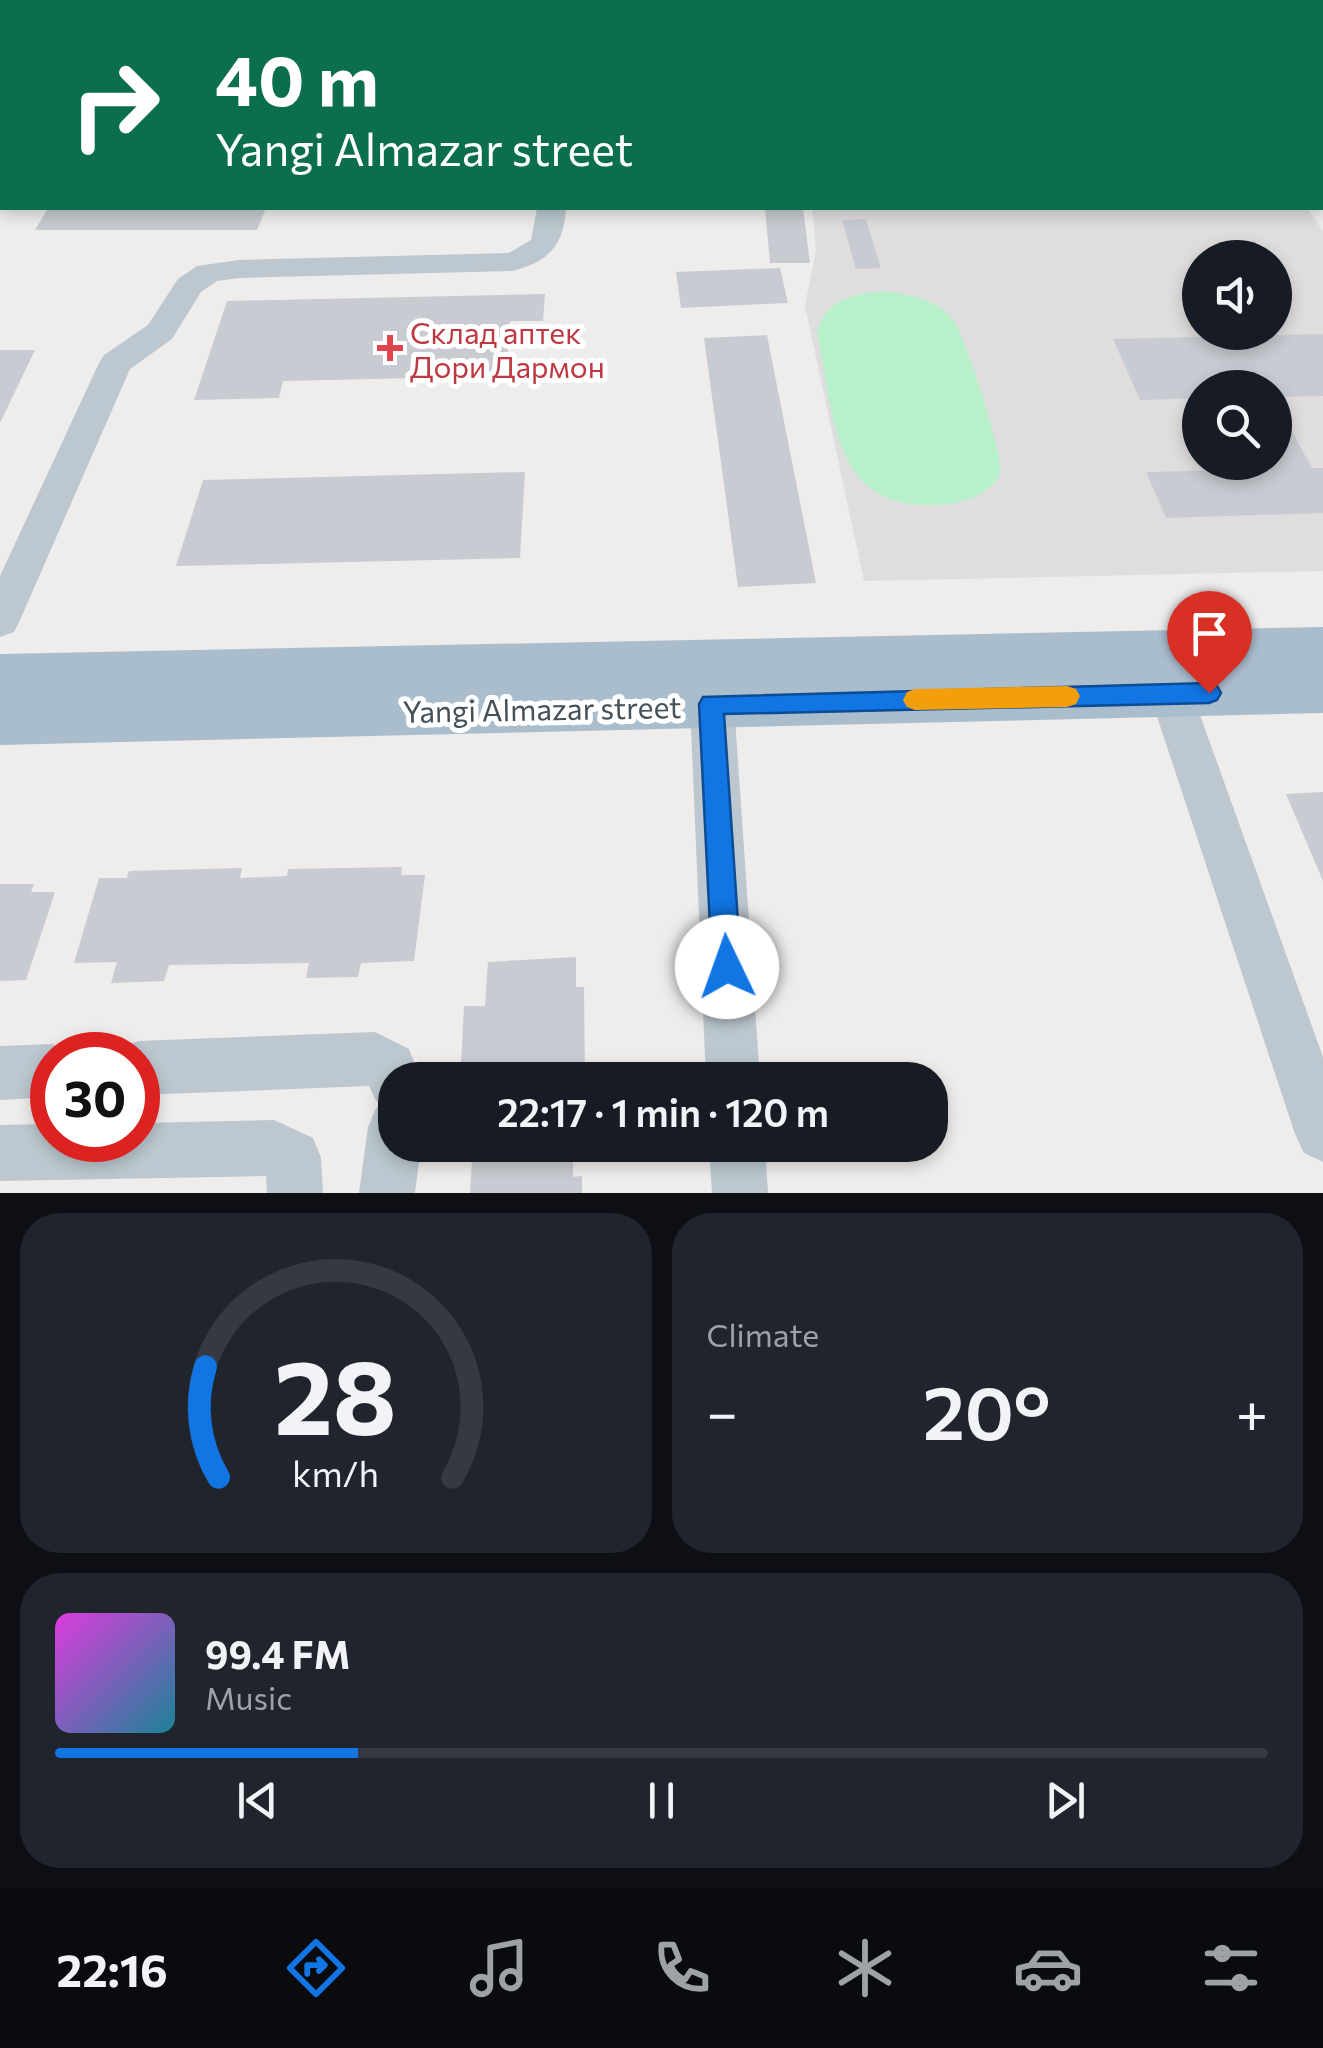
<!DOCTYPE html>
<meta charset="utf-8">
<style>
body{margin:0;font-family:Commissioner,sans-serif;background:#20242c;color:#f1f3f6;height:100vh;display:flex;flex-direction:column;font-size:38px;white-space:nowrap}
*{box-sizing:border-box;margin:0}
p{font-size:32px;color:#9ea1a6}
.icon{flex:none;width:55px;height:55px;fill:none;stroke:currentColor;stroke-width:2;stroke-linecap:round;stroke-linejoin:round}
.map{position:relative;height:1193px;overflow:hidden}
.side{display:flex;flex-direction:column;gap:20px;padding:20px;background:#0d0f14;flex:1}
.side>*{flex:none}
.guide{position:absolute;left:0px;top:0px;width:1325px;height:210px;box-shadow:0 5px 15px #0003;background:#0b6e4f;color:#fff;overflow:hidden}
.controls{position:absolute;left:1182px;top:240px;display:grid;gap:20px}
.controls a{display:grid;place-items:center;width:110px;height:110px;border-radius:50%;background:#171b24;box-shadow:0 5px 15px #0003;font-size:50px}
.speed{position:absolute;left:30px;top:1032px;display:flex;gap:20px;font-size:50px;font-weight:700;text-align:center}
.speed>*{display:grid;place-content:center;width:130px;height:130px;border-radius:50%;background:#171b24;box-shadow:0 5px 15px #0003;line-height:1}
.speed .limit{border:15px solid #d22;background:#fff;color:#111}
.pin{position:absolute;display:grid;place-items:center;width:85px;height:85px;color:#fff;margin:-102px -42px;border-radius:50% 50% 50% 0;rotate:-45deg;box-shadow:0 0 10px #0007}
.pin .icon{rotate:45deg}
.me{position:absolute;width:110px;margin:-55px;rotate:357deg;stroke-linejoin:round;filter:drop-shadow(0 0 8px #0008)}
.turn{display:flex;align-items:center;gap:35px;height:210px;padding:0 50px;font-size:45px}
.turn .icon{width:130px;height:130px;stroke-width:2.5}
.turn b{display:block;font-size:70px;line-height:85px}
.big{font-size:75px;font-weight:600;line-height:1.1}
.side .widget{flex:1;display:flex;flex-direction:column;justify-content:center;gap:15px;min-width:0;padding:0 35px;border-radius:40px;background:#20242c}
.side .dial{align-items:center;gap:0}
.dial svg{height:260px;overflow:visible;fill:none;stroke:#363941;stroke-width:7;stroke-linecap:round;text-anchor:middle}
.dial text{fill:#f1f3f6;stroke:none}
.song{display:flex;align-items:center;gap:30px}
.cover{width:120px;height:120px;border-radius:15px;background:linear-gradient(135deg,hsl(300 70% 55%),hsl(190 70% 35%))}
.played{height:10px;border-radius:5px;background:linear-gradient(90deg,#1175e4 25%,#363941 25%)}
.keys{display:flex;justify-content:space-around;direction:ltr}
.heat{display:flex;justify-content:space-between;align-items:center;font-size:55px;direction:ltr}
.side .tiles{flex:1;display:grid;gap:20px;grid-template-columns:1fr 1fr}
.widget:last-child{grid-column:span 2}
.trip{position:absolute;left:378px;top:1062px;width:570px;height:100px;border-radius:40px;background:#171b24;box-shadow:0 5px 15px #0003;font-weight:600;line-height:100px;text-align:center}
.menu{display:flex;height:160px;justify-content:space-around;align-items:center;background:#090b0e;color:#9ea1a6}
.menu .icon{width:70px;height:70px}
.menu .active{color:#1175e4}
.menu b{font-size:45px;color:#f1f3f6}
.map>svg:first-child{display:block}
.education{fill:#e0ddde;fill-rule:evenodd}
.green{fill:#b7f0cb}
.building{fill:#c8cbd1}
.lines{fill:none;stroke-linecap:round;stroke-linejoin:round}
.minor{fill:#bcc7cf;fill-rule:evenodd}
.major{fill:#aabdcd;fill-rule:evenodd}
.route{fill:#1175e4;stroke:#0b4c94;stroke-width:2.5}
.slow{fill:#f59e0b}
.health-dot{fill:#e0444e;stroke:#fff;stroke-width:4}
.labels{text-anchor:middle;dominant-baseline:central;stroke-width:10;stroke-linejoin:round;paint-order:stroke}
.health-label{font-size:30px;fill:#be3a42;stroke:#fff;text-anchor:start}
.street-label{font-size:30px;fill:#44505a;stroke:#fff}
</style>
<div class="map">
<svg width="1323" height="1193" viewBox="0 0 1323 1193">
<rect width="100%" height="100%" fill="#efecec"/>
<!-- education -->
<path class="education" d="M 812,208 L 1307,208 L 1323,231 L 1323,571 L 864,581 L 805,306 L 816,250 ZM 1200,258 L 1275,258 L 1275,332 L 1200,332 ZM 1200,388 L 1275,388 L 1275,462 L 1200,462 Z"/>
<!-- green -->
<path class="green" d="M 886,291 C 910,295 939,299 954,321 C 965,337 1005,457 1000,473 C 993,492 968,502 950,504 C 831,517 836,422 817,334 C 824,298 854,294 886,291 Z"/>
<!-- building -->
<path class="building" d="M 48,208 L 266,208 L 257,230 L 35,230 Z
M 765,208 L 803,208 L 810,263 L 770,263 Z
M 866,219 L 881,268 L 856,269 L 842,220 Z
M 780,268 L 788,303 L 681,308 L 676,272 Z
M 545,294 L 543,321 L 510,321 L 506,376 L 283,381 L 279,398 L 194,400 L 227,301 Z
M 1323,334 L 1323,396 L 1275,397 L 1275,388 L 1200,388 L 1200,398 L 1140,400 L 1113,339 Z
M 767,335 L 816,583 L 738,587 L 704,338 Z
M 0,350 L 35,350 L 0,423 Z
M 1275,400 L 1312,468 L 1323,468 L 1323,513 L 1166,518 L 1146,472 L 1271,469 L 1267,462 L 1275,462 Z
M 525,472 L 520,558 L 176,566 L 203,480 Z
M 1323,792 L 1323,881 L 1286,794 Z
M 402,867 L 401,875 L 425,875 L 414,961 L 361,963 L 358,977 L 306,978 L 309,963 L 169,965 L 164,981 L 111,983 L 117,962 L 74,963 L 99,878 L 127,878 L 129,871 L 242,868 L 240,878 L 287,876 L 288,869 Z
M 0,884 L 34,884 L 31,892 L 55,892 L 26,980 L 0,981 Z
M 576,957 L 576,987 L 584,987 L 585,1080 L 477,1080 L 478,1062 L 461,1063 L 464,1006 L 485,1006 L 488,962 Z
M 473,1145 L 573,1145 L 573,1177 L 582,1176 L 582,1193 L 470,1193 Z"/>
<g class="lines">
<!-- minor -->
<path class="minor" d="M 71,0 L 133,0 L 135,2 L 73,2 Z
M 960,0 L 984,0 L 985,2 L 962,2 Z
M 2,103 L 2,121 L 0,122 L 0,104 Z
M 537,208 L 566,208 C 564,245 549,262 512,271 L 239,278 L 217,281 L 201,292 L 172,339 L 130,369 L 20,620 L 14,632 L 0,637 L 0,576 L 99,363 L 104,355 L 148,325 L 178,279 L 197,266 L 239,260 L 509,253 L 531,240 Z
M 1161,647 L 1176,653 L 1182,665 L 1323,1057 L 1323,1162 L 1304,1153 L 1295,1134 L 1140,665 L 1146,653 Z
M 712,686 L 727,691 L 734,704 L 760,1080 L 706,1080 L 690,704 L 697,691 Z
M 375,1032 L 409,1049 L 421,1080 L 395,1080 L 395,1145 L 421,1145 L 415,1193 L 359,1193 L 368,1127 L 376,1108 L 384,1104 L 376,1101 L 369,1086 L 138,1095 L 138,1055 L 117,1055 L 119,1049 L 138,1041 Z
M 52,1044 L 72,1055 L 52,1055 L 52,1097 L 0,1100 L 0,1046 Z
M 274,1120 L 313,1138 L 321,1158 L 323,1193 L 267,1193 L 266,1176 L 0,1181 L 0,1125 L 52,1124 L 52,1140 L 138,1140 L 138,1123 Z
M 709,1145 L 765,1145 L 768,1193 L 712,1193 Z"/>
<!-- major -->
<path class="major" d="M 1323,627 L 1323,713 L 0,745 L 0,654 Z"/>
</g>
<!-- route -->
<path class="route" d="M 1209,683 L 1217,686 L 1221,693 L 1217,700 L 1209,703 L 724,714 L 741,967 L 737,977 L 727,982 L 717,977 L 712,967 L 699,704 L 703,697 Z"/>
<!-- slow -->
<path class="slow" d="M 1067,686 L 1076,689 L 1080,696 L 1076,704 L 1067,707 L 915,710 L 907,707 L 903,700 L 907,692 L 915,689 Z"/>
<!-- markers -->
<path class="health-dot" d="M385 333h10v10h10v10h-10v10h-10v-10h-10v-10h10z"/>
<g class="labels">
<!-- health labels -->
<g class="health-label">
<text x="410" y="331">Склад аптек<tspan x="410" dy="34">Дори Дармон</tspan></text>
</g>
<!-- street labels -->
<g class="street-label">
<text transform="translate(542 708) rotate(-1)">Yangi Almazar street</text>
</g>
</g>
</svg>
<div class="controls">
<a><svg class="icon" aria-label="sound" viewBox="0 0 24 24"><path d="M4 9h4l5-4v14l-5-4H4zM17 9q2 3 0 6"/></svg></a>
<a><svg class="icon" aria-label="search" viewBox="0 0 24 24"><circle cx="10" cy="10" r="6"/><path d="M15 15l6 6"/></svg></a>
</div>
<div class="speed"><div class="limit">30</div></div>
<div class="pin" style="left:1209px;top:693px;background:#d93025"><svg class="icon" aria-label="arrive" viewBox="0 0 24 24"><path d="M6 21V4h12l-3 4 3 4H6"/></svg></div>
<svg class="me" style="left:727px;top:967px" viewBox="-20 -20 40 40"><circle r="19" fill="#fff"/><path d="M0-13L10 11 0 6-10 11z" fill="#1175e4"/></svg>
<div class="trip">22:17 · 1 min · 120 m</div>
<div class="guide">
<div class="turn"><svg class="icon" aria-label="right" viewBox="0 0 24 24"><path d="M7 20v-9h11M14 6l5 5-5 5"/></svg><div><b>40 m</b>Yangi Almazar street</div></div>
</div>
</div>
<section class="side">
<div class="tiles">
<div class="widget dial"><svg viewBox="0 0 100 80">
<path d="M14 69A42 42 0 1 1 86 69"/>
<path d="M14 69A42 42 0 0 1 10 35" stroke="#1175e4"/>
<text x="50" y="56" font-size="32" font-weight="700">28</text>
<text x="50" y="72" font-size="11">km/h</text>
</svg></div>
<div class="widget"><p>Climate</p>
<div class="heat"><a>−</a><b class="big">20°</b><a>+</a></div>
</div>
<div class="widget">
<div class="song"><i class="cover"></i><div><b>99.4 FM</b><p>Music</p></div></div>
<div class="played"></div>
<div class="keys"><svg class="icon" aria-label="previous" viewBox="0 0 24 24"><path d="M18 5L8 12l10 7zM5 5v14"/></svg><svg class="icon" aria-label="pause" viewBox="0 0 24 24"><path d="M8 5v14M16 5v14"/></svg><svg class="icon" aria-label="next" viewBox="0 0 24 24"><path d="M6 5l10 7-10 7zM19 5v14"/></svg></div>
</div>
</div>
</section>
<nav class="menu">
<b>22:16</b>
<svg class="icon active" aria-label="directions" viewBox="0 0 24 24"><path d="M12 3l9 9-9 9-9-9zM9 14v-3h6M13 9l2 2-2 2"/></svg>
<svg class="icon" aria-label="music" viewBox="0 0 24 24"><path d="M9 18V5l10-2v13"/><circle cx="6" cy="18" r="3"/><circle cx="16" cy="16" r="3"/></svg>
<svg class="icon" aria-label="phone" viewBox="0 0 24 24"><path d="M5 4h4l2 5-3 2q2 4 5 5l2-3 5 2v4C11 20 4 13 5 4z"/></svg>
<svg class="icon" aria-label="climate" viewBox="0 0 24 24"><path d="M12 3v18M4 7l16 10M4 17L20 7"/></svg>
<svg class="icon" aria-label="car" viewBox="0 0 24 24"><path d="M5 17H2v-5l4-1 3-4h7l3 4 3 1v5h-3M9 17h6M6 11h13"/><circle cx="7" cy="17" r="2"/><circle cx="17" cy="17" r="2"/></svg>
<svg class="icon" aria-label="filters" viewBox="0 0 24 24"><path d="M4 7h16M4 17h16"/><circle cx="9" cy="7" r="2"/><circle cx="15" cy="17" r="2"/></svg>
</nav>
